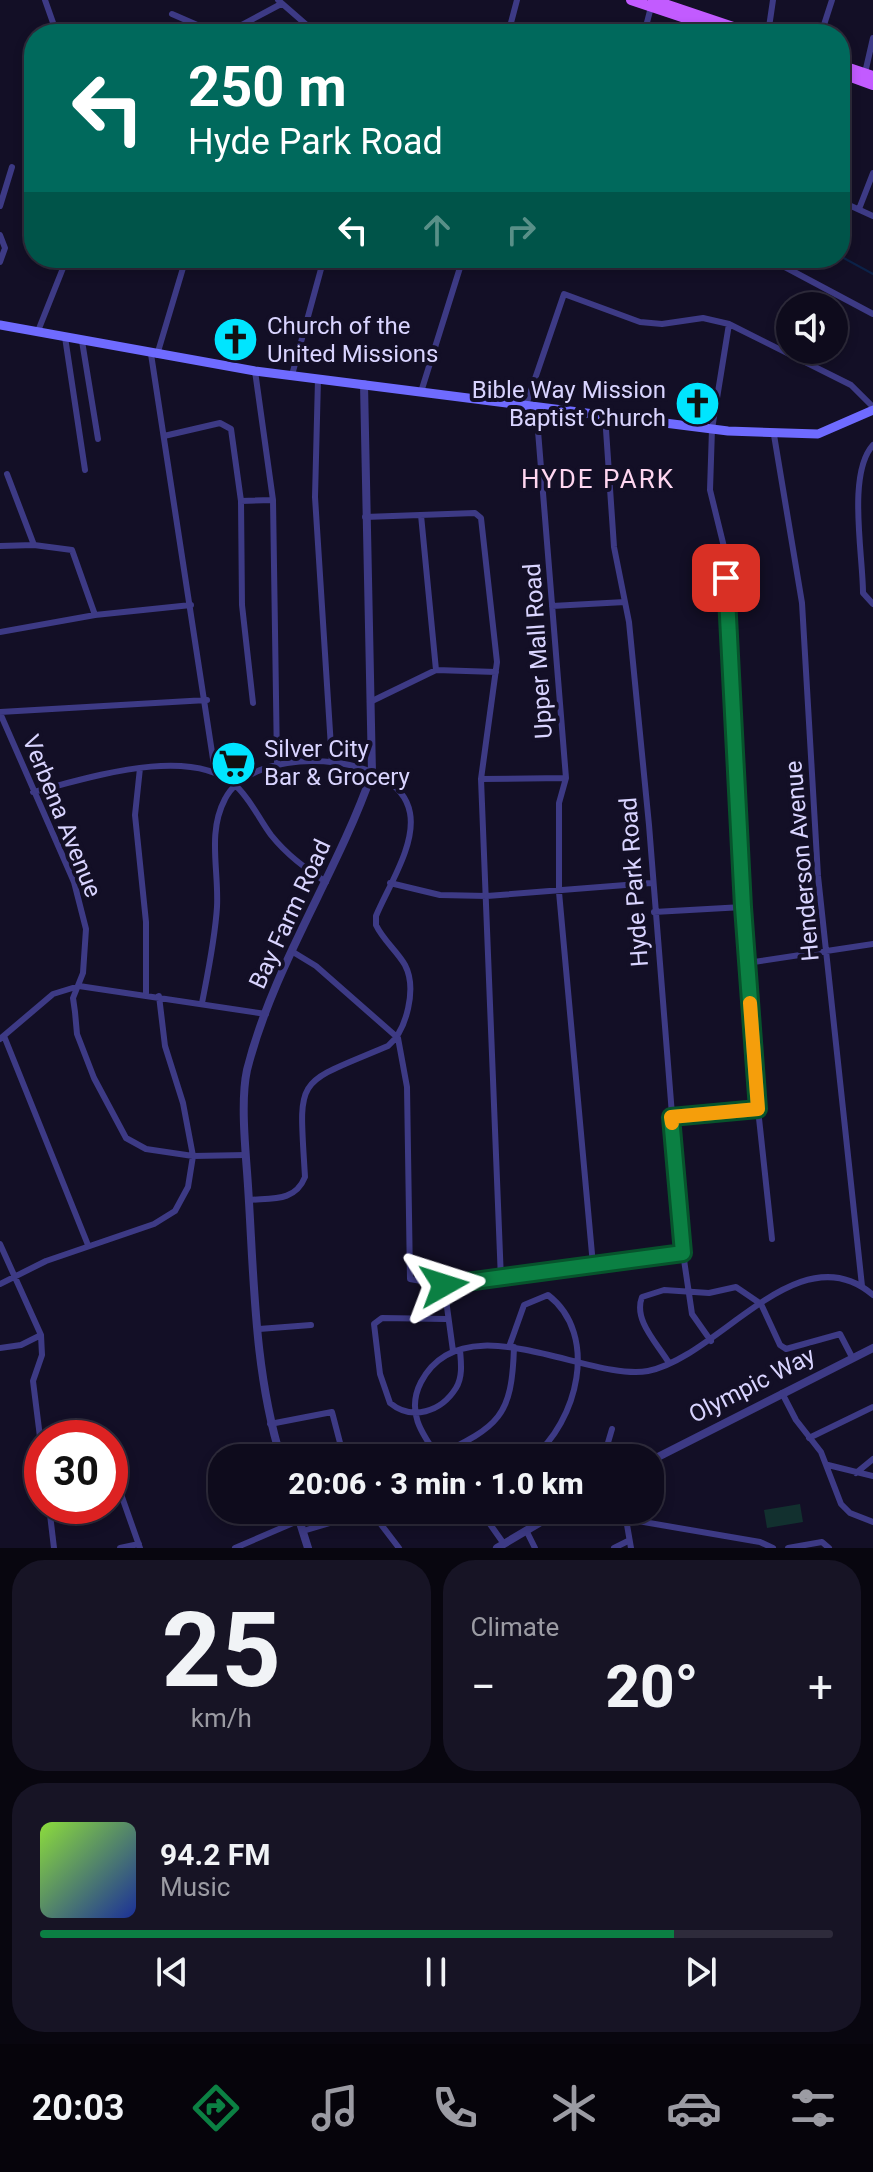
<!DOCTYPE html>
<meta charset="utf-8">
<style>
body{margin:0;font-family:Roboto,sans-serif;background:#171425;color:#f1f3f6;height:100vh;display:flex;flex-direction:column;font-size:30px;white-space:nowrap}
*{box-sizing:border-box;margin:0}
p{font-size:26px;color:#9b9ba3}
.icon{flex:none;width:44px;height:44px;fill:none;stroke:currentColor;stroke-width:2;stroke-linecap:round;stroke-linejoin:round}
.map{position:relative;height:1548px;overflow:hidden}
.panel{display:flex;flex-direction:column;gap:12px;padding:12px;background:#08060f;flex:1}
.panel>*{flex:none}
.top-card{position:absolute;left:24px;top:24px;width:826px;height:244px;border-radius:32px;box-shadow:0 4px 12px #0003,0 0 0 2px #2e2b3b;background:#00695c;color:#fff;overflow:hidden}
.buttons{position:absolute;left:776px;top:292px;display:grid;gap:16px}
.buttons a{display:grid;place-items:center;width:72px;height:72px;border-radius:50%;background:#0e0b1c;box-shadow:0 4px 12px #0003,0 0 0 2px #2e2b3b;font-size:40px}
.speed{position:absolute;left:24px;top:1420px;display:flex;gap:16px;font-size:40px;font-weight:700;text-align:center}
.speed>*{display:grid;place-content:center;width:104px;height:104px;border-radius:50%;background:#0e0b1c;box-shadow:0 4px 12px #0003,0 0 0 2px #2e2b3b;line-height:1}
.speed .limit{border:12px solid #d22;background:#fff;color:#111}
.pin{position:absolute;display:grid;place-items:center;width:68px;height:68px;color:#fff;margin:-34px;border-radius:16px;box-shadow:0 4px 12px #0006}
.me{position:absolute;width:88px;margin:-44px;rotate:84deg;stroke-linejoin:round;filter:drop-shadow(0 0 6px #0008)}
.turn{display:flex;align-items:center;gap:28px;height:168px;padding:0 32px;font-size:36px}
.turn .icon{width:104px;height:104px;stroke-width:2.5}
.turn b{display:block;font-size:56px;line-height:68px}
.lanes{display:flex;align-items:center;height:76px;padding:0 32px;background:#0003;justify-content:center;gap:40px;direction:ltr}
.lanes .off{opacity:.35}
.big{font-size:60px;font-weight:800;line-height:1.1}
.panel .widget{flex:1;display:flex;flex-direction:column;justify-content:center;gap:12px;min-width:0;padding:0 28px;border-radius:32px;background:#171425}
.panel .dial{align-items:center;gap:0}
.dial b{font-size:104px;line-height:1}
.song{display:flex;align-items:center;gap:24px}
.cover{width:96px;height:96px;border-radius:12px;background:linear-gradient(135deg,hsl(90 70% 55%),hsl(230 70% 35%))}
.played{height:8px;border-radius:4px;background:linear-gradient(90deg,#0b8043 80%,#2e2b3b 80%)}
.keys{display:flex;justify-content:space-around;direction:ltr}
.heat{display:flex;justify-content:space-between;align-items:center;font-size:44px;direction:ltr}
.panel .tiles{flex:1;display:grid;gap:12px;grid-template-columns:1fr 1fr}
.widget:last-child{grid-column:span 2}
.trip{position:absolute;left:208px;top:1444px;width:456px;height:80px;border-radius:32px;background:#0e0b1c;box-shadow:0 4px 12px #0003,0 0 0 2px #2e2b3b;font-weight:800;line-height:80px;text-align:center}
.tab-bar{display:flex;height:128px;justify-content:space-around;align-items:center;background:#06040b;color:#9b9ba3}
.tab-bar .icon{width:56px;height:56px}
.tab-bar .on{color:#0b8043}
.tab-bar b{font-size:36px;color:#f1f3f6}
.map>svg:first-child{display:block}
.pitch{fill:#12302f}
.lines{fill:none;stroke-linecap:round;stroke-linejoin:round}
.stream{stroke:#0c2248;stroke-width:2}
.minor{stroke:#3d3a85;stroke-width:6}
.tertiary{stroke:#3d3a85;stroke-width:8}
.secondary{stroke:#6f6bff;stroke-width:9}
.primary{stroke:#c25bff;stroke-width:10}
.route-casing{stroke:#07532c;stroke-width:20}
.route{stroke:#0b8043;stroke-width:14}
.slow{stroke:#f59e0b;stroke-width:14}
.labels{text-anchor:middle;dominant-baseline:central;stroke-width:8;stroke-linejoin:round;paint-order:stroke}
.poi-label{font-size:24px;fill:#d9d4ff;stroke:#130f26;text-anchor:start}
.street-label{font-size:24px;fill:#d9d4ff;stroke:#130f26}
.neighbourhood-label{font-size:26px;letter-spacing:2px;fill:#ffd6f0;stroke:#130f26}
</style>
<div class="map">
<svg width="873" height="1548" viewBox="0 0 873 1548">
<rect width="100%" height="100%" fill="#130f26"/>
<!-- pitch -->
<path class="pitch" d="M 800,1504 L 803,1522 L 767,1528 L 764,1510 Z"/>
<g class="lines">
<!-- stream -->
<path class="stream" d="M 840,256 L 873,274"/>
<!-- minor -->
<path class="minor" d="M 45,0 L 57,34
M 278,0 L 317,34
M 172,14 L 218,34
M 225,34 L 281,4
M 508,34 L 517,0
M 644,34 L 651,7
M 768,34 L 773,0
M 821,34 L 832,0
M 865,73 L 873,38
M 840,201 L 873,216
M 0,206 L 12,167
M 859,209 L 873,173
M 0,235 L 5,248 L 0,262
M 768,258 L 873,314
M 729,324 L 712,429 L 710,490 L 725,551 L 743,907 L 758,1109 L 772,1239
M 38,331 L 67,258
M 65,337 L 85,470
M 82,341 L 98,439
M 151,354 L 215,772
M 157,355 L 186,258
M 255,371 L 273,500 L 277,762
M 292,375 L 324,258
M 318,379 L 315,497 L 332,763
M 421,392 L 463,258
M 526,405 L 564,294 L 640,322 L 662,324 L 703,318 L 729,324 L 851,385 L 873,407
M 536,406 L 566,778 L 559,803 L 559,892 L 593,1265
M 605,415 L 614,547 L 629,622 L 649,825 L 683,1253 L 692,1314 L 711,1341
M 774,435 L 802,603 L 818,876 L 862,1286
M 164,436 L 220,423 L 231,429 L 241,501 L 242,605 L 253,703
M 873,445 C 847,474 863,554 863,593 L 873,604
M 7,474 L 34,545
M 241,501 L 273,500
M 421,515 L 436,670
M 365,517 L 475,513 L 481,518 L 497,662 L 481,779 L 501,1280
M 0,546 L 34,545 L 72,550 L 95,615
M 552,606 L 625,602
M 0,632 L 95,615 L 191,605
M 370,702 L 436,670 L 496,672
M 0,712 L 207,700
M 0,713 L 74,882 L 86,929 L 83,973 L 73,998 L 75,1012 L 77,1034 L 94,1078 L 126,1138 L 146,1149 L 193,1156 L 183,1103 L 165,1046 L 159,996
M 140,768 L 135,815 L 146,922 L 146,993
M 481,779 L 566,778
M 33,792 C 86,779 189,744 235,785 C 250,798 259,819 271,835 C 287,855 305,868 326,882
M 390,883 L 440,895 L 487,896 L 651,883
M 654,912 L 743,907
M 293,952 L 316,966 L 398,1038 L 407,1087 L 410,1279 L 444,1285 L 683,1253
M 747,963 L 873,944
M 202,1003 C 208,972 215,939 217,907 C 219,870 207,833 225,799 C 253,743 399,750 410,813 C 416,845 388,887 376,916 L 376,925 C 383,940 397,951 405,965 C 417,988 407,1030 388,1046 C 293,1086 299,1074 305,1177 C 295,1202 272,1198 249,1200
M 4,1036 L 88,1245
M 0,1039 L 53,994 L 79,986 L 266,1014
M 671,1117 L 758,1109
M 0,1244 L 41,1335 L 42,1355 L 33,1381 L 42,1453
M 0,1284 L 46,1261 L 154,1224 L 175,1211 L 188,1187 L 193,1156 L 246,1155
M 444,1285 L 453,1351
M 446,1319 L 382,1318 L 374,1324 L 380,1374 L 390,1403 C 412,1421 441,1412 456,1388 C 463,1377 461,1362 460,1350
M 259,1329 L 311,1325
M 509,1347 L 524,1305 L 548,1295 C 600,1335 577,1422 532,1458
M 0,1348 L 21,1345 L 41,1335
M 669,1363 C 657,1343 633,1320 642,1297 L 664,1290 L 709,1293 L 736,1287 L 761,1304 L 780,1345 L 786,1349 L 840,1334 L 852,1357
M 782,1393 L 796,1420 L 821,1452 L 841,1504 L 850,1513 L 873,1522
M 270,1424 L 332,1412 L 344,1458
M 612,1429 L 607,1446 L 614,1458
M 809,1438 L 873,1407
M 549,1444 L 559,1458
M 437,1456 C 499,1426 512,1417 514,1347
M 439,1458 C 421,1433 406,1411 421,1382 C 463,1301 589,1382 648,1371 C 719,1357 799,1231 873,1295
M 110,1463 L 140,1548
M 828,1465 L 873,1476
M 856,1473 L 873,1459
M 49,1506 L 54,1548
M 370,1510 L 399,1548
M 423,1510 L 440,1513 L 451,1510
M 480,1510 L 504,1544
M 614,1510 L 626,1519 L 760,1542 L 773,1548
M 626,1519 L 631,1548
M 526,1530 L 535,1548
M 303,1531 L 370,1511
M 120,1548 L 139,1544
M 235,1548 L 300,1520
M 614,1548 L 628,1541
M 788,1548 L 822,1542 L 829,1548"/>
<!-- tertiary -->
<path class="tertiary" d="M 281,1458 C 254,1372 254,1276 248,1186 C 246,1154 240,1102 247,1070 C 273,966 337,874 372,773 L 364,384
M 650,1461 L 873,1348
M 296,1510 L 308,1548
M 497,1548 L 561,1510"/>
<!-- secondary -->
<path class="secondary" d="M 0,325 L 255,371 L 728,431 L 818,434 L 873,410"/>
<!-- primary -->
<path class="primary" d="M 631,0 L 733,34
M 653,0 L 754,34
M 840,65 L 873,76
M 840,73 L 873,85"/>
</g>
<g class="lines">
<defs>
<path id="route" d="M 444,1285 L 683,1253 L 671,1117 L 758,1109 L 743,907 L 726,578"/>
</defs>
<!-- route casing -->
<use href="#route" class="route-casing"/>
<!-- route -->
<use href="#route" class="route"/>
<!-- slow -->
<path class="slow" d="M 672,1123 L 671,1117 L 758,1109 L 750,1003"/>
</g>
<!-- icons -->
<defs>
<symbol id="church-disc" viewBox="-11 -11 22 22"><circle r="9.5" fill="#00e5ff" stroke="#130f26"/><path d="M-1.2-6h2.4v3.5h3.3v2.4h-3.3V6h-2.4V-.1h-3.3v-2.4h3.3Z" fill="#111"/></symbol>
<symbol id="supermarket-disc" viewBox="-11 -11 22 22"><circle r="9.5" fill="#00e5ff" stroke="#130f26"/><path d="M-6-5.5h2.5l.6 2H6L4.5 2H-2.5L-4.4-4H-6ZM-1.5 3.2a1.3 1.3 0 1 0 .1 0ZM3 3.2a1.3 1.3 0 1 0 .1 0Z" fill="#111"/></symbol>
</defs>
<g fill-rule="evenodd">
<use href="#church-disc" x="210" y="314" width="51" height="51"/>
<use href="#church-disc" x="672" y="378" width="51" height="51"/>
<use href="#supermarket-disc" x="208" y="738" width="51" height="51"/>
</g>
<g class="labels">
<!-- poi labels -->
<g class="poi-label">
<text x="267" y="326">Church of the<tspan x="267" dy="28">United Missions</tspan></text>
<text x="666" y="390" text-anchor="end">Bible Way Mission<tspan x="666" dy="28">Baptist Church</tspan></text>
<text x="264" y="749">Silver City<tspan x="264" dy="28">Bar &amp; Grocery</tspan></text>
</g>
<!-- street labels -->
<g class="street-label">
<text transform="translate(538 651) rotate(-94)">Upper Mall Road</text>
<text transform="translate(62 816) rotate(68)">Verbena Avenue</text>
<text transform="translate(802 861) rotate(-95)">Henderson Avenue</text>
<text transform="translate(634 882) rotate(-94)">Hyde Park Road</text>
<text transform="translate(290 914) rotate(-65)">Bay Farm Road</text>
<text transform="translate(752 1385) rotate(-27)">Olympic Way</text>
</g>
<!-- neighbourhood labels -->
<g class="neighbourhood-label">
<text x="598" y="479">HYDE PARK</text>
</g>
</g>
</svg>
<div class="buttons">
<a><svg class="icon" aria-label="sound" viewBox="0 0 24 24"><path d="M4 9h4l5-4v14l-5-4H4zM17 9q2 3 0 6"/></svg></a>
</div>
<div class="speed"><div class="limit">30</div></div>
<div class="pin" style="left:726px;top:578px;background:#d93025"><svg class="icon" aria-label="arrive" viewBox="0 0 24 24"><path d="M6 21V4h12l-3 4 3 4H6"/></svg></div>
<svg class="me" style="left:444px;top:1285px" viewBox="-20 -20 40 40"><path d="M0-17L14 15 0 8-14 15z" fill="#0b8043" stroke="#fff" stroke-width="4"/></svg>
<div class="trip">20:06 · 3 min · 1.0 km</div>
<div class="top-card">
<div class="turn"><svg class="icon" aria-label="left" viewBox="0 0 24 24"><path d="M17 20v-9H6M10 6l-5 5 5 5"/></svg><div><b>250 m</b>Hyde Park Road</div></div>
<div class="lanes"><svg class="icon" aria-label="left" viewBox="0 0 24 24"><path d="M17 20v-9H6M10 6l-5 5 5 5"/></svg><svg class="icon off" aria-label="ahead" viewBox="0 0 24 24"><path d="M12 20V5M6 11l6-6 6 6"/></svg><svg class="icon off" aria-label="right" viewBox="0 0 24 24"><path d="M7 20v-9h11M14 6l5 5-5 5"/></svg></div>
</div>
</div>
<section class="panel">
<div class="tiles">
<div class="widget dial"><b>25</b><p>km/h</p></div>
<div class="widget"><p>Climate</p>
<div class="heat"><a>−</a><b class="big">20°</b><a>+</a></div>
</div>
<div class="widget">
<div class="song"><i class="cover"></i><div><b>94.2 FM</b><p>Music</p></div></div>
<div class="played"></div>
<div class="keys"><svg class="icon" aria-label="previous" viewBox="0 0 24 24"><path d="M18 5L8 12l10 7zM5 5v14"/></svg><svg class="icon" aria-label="pause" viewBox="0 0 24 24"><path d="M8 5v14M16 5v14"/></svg><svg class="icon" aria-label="next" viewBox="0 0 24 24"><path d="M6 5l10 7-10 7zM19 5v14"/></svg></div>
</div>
</div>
</section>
<nav class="tab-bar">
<b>20:03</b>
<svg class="icon on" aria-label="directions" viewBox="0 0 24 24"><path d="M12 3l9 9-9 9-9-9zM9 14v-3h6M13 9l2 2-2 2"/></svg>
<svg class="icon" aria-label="music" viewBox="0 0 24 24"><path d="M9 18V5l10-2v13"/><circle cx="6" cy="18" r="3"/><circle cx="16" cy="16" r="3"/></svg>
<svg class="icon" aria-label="phone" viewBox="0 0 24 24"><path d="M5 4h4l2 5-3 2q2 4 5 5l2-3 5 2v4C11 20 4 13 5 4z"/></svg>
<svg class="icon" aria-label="climate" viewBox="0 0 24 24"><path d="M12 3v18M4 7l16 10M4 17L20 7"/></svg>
<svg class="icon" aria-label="car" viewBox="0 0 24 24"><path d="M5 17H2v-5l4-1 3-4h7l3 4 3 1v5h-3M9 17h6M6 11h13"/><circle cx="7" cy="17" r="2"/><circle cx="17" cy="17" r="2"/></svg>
<svg class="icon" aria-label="filters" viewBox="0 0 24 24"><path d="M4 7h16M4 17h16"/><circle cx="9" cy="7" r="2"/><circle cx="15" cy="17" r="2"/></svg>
</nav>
